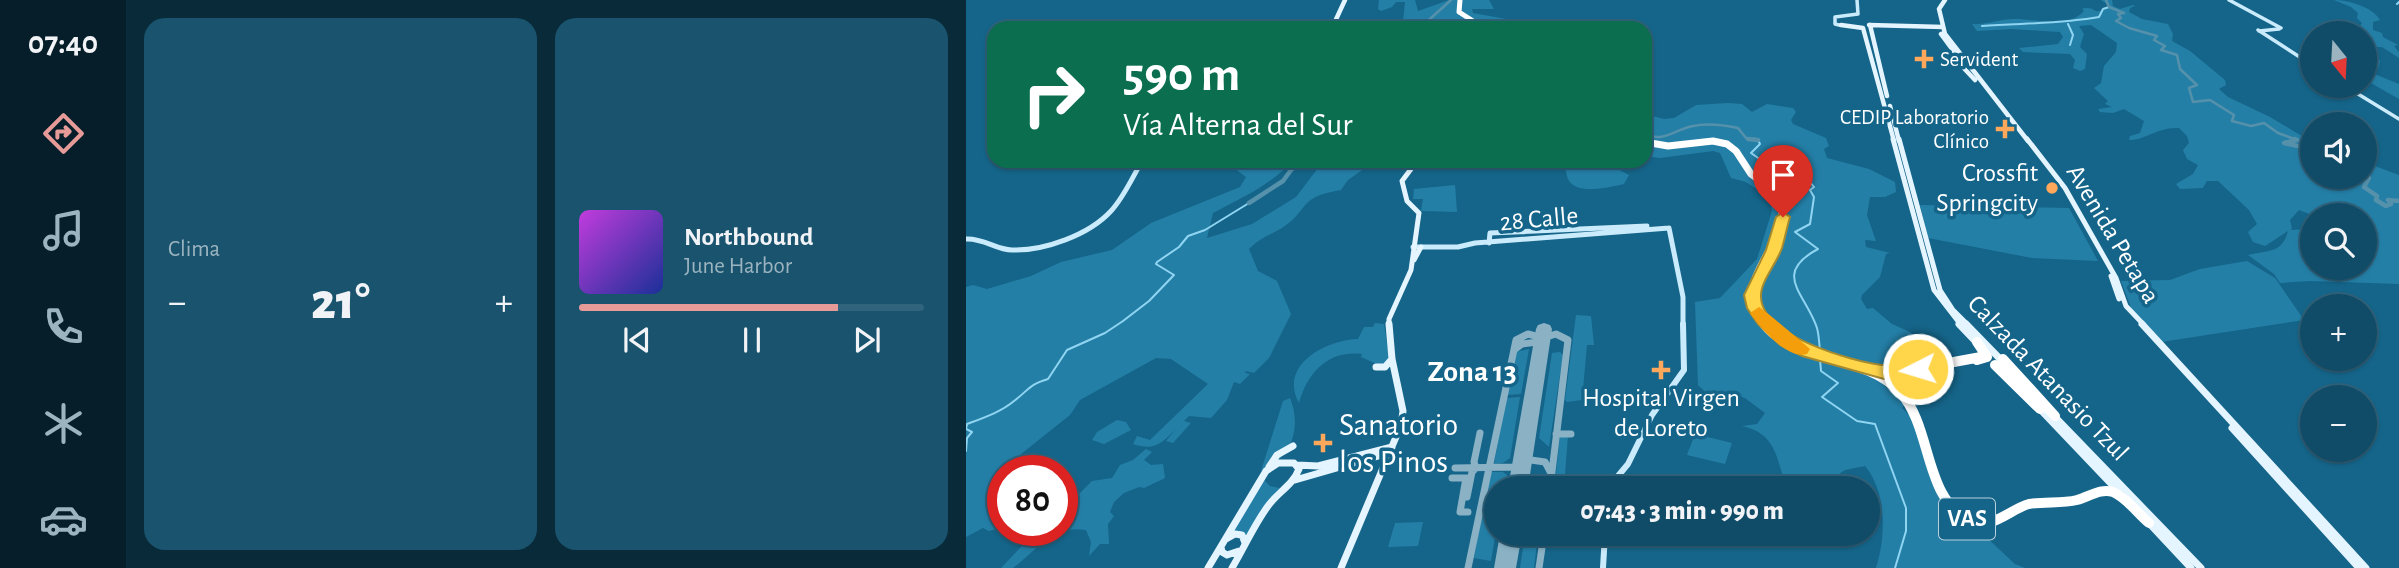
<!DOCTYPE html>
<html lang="es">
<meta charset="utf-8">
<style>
body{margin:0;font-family:"Alegreya Sans",sans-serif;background:#19536e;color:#f1f3f6;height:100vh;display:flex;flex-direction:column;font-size:26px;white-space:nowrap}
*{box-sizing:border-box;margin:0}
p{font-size:23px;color:#9cb4c0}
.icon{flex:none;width:38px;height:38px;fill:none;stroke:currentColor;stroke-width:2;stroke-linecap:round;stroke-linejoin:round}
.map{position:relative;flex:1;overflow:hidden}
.drawer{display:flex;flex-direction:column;gap:18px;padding:18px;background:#092a39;width:840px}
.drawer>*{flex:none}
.hud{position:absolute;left:21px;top:21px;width:665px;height:147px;border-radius:21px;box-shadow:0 2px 5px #0004,0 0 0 2px #30637c;background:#0b6e4f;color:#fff;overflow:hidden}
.needle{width:46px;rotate:162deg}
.fabs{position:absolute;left:1334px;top:21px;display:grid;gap:14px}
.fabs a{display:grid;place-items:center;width:77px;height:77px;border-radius:50%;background:#104c68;box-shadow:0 2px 5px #0004,0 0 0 2px #30637c;font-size:35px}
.speed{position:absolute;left:21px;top:455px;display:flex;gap:14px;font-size:35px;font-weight:700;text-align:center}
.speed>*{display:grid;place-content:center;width:91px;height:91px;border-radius:50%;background:#104c68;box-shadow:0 2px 5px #0004,0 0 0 2px #30637c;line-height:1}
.speed .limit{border:10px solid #d22;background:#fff;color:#111}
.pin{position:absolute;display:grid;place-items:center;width:60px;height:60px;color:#fff;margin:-72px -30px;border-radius:50% 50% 50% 0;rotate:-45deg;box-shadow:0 0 7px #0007}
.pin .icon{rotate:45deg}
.me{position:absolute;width:77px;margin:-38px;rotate:265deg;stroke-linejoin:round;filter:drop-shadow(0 0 5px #0008)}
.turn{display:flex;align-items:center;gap:24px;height:147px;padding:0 21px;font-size:32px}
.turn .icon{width:91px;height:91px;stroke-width:2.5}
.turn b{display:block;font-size:49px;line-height:60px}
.big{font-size:52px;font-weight:800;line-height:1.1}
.drawer .tile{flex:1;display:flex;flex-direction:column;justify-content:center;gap:10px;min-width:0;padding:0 24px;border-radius:21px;background:#19536e}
.song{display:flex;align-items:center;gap:21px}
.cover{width:84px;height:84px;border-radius:10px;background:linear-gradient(135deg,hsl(290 70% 55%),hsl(230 70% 35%))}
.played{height:7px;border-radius:4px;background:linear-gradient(90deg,#e69b98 75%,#30637c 75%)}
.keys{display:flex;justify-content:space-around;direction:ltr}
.heat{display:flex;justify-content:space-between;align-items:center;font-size:38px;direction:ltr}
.drawer .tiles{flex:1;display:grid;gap:18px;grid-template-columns:repeat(2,1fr)}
.trip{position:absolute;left:518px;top:476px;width:396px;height:70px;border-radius:35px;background:#104c68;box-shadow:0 2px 5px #0004,0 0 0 2px #30637c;font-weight:800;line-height:70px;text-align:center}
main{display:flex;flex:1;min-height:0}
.menu{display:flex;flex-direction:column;width:126px;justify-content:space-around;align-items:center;background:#061e2a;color:#9cb4c0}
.menu .icon{width:49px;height:49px}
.menu .selected{color:#e69b98}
.menu b{font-size:32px;color:#f1f3f6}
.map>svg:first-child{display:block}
.green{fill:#247fa7;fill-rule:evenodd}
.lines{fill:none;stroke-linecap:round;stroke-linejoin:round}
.stream{stroke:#8fd5f2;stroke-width:2}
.river-far1{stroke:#5691ab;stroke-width:2.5}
.river{stroke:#5691ab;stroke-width:4.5}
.taxiway{stroke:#8ab2c4;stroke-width:7}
.runway{fill:#8ab2c4;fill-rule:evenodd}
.secondary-far2{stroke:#caebfb;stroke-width:3.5}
.secondary-far1{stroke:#caebfb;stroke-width:5}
.secondary{stroke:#caebfb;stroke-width:6}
.primary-far2{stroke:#e5f5ff;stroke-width:4.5}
.primary-far1{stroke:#e5f5ff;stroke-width:5}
.primary{stroke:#e5f5ff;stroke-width:7}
.highway-far2{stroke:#fff;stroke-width:5}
.highway-far1{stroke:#fff;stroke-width:7}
.highway{stroke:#fff;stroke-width:10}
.route{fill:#ffd54a;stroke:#a68a30;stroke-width:2}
.slow{fill:#f59e0b}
.poi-dot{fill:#ffa75b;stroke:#15658a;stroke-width:2.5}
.labels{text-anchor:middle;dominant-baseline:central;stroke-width:7;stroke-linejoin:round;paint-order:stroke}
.far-poi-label{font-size:21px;fill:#fff;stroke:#15658a;text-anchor:start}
.shield{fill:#15658a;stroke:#b9d1dc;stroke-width:2}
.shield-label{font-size:24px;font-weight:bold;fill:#fff}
.poi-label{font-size:26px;fill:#fff;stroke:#15658a;text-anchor:end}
.street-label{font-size:26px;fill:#fff;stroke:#15658a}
.quarter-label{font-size:30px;font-weight:bold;fill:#fff;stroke:#15658a}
.near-poi-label{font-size:32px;fill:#fff;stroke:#15658a;text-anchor:start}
</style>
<main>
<nav class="menu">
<b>07:40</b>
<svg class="icon selected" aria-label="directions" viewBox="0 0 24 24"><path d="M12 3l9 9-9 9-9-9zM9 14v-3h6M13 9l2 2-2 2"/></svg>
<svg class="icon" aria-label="music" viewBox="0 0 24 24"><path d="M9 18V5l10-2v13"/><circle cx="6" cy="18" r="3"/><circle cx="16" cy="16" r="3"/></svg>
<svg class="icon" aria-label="phone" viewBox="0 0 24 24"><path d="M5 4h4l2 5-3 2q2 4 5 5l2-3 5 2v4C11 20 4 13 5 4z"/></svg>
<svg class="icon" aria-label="climate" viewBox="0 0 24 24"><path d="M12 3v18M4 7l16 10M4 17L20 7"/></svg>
<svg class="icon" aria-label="car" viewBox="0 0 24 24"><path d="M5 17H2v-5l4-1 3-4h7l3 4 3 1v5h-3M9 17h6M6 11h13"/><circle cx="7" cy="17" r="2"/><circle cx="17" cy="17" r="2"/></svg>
</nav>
<section class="drawer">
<div class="tiles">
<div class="tile"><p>Clima</p>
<div class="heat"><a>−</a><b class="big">21°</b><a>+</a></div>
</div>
<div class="tile">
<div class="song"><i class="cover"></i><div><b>Northbound</b><p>June Harbor</p></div></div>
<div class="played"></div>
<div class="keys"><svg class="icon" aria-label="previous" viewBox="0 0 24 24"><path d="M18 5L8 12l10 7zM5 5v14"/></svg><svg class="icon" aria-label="pause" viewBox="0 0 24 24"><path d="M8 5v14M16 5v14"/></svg><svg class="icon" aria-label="next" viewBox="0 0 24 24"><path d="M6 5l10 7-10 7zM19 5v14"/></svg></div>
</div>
</div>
</section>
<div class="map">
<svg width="1433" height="568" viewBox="0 0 1433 568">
<rect width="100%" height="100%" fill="#15658a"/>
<!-- green -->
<path class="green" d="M 413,0 L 449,0 L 452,11 L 483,0 L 523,0 L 528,9 L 506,9 L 507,13 L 557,22 L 557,26 L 565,28 L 403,28 L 404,25 L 437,21 L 439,2 L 430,2 L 426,7 L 415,11 L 412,9 Z
M 1135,0 L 1146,0 L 1147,6 L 1154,9 L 1167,5 L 1169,6 L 1164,8 L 1163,12 L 1176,19 L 1202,24 L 1207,34 L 1206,41 L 1224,51 L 1259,80 L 1260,85 L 1253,89 L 1262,97 L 1304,117 L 1346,142 L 1346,177 L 1398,177 L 1398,162 L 1433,175 L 1433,284 L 1343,281 L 1314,283 L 1308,274 L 1282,255 C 1302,250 1316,254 1322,231 L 1299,246 L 1287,242 L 1282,232 L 1291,224 L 1283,210 L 1252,181 L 1241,181 L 1237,188 L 1214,189 L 1210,184 L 1227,174 L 1232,165 L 1221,159 L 1217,150 L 1223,143 L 1221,136 L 1213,128 C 1191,127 1180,140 1163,140 L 1164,136 L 1174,133 L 1178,121 L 1158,109 L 1147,113 L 1134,112 L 1132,109 L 1146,107 L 1139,104 L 1142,101 L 1128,88 L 1135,83 L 1138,66 L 1150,52 L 1151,43 L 1125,25 L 1113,26 L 1118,34 L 1114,47 L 1121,54 L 1119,69 L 1114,71 L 1107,68 L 1109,60 L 1104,54 L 1057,52 L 1053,48 L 1092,44 L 1097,37 L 1094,32 L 1046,29 L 1011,31 L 1006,24 C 1016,25 1030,21 1037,20 C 1062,15 1099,32 1118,11 L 1116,9 L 1119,8 C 1133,7 1125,17 1144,6 ZM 1333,210 L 1346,215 L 1398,215 L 1398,268 L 1346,268 L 1346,229 L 1324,230 L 1326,229 L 1324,220 Z
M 1368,0 C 1382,0 1407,7 1414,20 L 1407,22 L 1407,30 L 1416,33 L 1417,37 L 1432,45 L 1428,46 L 1433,52 L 1433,58 L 1416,47 L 1406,47 L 1414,61 L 1413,67 L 1406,73 L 1433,84 L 1433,99 L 1403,82 L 1398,82 L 1398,33 L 1389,33 L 1396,23 L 1391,18 L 1392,13 L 1385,7 Z
M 762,103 L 776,104 L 786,112 L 801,104 L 827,108 L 830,112 L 825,120 L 827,124 L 860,138 L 863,146 L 858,149 L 861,158 L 903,169 L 929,182 L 930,192 L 919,197 L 904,197 L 901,215 L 910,241 L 899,240 L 900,247 L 924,253 L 920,254 L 914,277 L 896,295 L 895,299 L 901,309 L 907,308 L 926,324 L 944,332 L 960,347 L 960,365 L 926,369 L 892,361 L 889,370 L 911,379 L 939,404 L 936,408 L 942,414 L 946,414 L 955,434 L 955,450 L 986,513 L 1027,526 L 1029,530 L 1019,534 L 1020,537 L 1049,564 L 1059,568 L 910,568 C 920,537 921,492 899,466 L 879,470 L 852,488 L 821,488 C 810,460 812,434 776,426 L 791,424 L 799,413 L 779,398 L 762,393 L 749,401 L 732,385 L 729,302 L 754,298 L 791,259 L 806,211 L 804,198 L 780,182 L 765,178 L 754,153 L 747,151 L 694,158 L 679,156 L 679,114 L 698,119 L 708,118 L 730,105 Z
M 270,161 L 327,161 C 304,185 276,198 247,213 L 241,238 L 286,224 L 330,197 L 352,168 L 360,161 L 409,161 L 382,180 L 375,190 C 331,197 344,210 316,228 C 304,235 294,238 283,249 L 292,271 L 311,281 L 325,314 L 303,358 L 288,373 L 280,371 L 279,373 L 284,374 L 274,384 L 268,382 L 261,400 L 245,418 L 223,416 L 218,421 L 225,423 L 207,443 L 200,441 L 210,429 C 195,444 188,451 167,444 L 171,436 L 184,440 L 242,384 L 205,359 L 190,358 L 114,400 L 104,415 L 55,454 L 49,471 L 37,471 L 37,500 L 33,506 L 37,507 L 37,522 L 31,529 L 23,531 L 17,528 L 0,537 L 0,287 L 7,285 L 21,289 L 65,276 L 95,262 L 146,250 L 185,223 L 274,187 L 280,177 L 264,165 Z
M 598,161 L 636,161 L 663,175 L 658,184 C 643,187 610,196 602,179 C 600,174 599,166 598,161 Z
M 489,185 L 491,212 L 455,211 L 457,199 L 447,199 L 448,189 Z
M 954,205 L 1103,208 L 1132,261 L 1066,258 L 962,238 Z
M 1281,261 L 1309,278 L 1338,320 L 1195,342 L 1166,310 L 1155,281 L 1204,280 L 1234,269 Z
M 610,315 L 625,316 L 628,345 L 621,345 L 616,400 L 601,402 L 599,400 Z
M 409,323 L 418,324 L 423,356 L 422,363 L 413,365 L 395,357 L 396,354 C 363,350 342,371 333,403 C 312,365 360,340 392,339 L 398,327 L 407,327 Z
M 563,349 L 555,394 L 541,395 L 549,352 Z
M 594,352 L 597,355 L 583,447 L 573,438 L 586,353 Z
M 554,397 L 544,458 L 537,463 L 528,464 L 540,398 Z
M 324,398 C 336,427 326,459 295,471 L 317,401 Z
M 151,420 L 160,422 L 165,430 L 138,444 L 126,440 L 131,432 Z
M 729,434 L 766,443 L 759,464 L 721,455 Z
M 602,435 L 598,488 L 595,488 L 590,473 L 594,436 Z
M 180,449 L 186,452 L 178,460 L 185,465 L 197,464 L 199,478 L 178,488 L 173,487 L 158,493 L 148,502 L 144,512 L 148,516 L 142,524 L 143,544 L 134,544 L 123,556 L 125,542 L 120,530 C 90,524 68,552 47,568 L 35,568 L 71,530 L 96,530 L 96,511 L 126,481 L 146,478 L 154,465 L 167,460 Z
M 524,472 L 537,472 L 541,475 L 538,488 L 530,488 L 530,531 L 525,561 L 508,558 Z
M 298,480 L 304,486 L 314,488 L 281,535 L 265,534 Z
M 429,523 L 457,522 L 452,546 L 422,547 Z
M 559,534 L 572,534 L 568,568 L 554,568 Z"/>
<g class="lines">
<!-- stream -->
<path class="stream" d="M 1431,4 L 1433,2
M 1102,24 L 1107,35 L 1104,45
M 1016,26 C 1055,23 1094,24 1133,17 L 1137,9 L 1143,7
M 792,140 L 794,144 L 785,153 L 795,160 L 796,168 L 844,182 L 848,187 L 844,190 L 848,197 L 844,224 L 829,232 L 852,249 C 805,274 840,294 851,328 C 853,335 853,343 854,350
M 854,359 L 855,371 L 872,383 L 856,397 L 891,421 L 909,424 L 940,508 L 940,531 L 929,568
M 0,451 L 1,438 L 6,432 L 0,429 L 1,424 C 17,418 35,412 48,401 C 64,389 62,385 82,379 L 101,350 L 139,333 L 157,321 L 183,301 L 208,275 L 190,264 L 191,262 L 213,247 L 222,236 L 239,230 L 283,203"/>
<!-- river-far1 -->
<path class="river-far1" d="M 1140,0 L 1143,7 L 1158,13 L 1152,14 L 1155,18 L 1150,21 L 1163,28 L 1191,36 L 1188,40 L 1199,46 L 1195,50 L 1211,55 L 1214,69 L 1231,85 L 1223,88 L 1227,102 L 1244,100 L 1268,115 L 1266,121 L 1285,126 L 1298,123 L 1312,133 L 1331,140 L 1328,141
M 455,27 L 485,0
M 454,28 L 509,28
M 679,133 C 697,144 709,129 727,126 C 741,123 758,125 772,128 L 780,138 L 792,140"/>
<!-- river -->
<path class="river" d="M 782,139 L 792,140
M 1328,139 L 1331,140 L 1318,143 L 1346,149
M 1398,171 L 1403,178 L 1398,187 L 1411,196 L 1410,200 L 1420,206 L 1425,204 L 1422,200 L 1433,201
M 283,203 L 317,181 L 325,170 L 337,161"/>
<!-- taxiway -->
<path class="taxiway" d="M 548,350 L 556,344 L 571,342 L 575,346
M 590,434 L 605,434
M 548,467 L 565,460 L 579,462 L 593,488
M 489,468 L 548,467 L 555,470
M 486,478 L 501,478
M 500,478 L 494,512 L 502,512
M 497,497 L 501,497 L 506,472 L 510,468 L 508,462 L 514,433
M 502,568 L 550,340 L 562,334 L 577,338 L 590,334 L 602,340 L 584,488
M 573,568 L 578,534"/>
<!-- runway -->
<path class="runway" d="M 578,323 L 584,325 L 586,329 L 562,488 L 542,488 L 570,329 L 572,325 Z
M 534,534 L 556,534 L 550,568 L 528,568 Z"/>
<!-- secondary-far2 -->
<path class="secondary-far2" d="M 1263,0 L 1315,28
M 873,25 L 869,24 L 869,17 L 892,14 L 891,0
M 1292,30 L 1346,65
M 1293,31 L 1313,29
M 1379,86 L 1433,119"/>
<!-- secondary-far1 -->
<path class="secondary-far1" d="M 703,228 L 717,297 L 717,325
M 0,239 C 18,238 30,250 46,250 C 78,251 123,235 145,211 C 158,197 166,178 176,161
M 523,243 L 524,233 L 681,226
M 447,247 L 492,247 L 509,243 L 703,228"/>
<!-- secondary -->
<path class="secondary" d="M 642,488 L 662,464 L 686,415 L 718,370 L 717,324
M 637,568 L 639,534"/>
<!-- primary-far2 -->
<path class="primary-far2" d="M 979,0 L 973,9 L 979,34 L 1062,141
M 875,25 L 897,28 L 928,141
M 903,25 L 977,27
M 904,25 L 921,96
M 366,28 L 379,0
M 975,34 L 997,64
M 992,62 L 1009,80
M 924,106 L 933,141"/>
<!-- primary-far1 -->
<path class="primary-far1" d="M 927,139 L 968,290 L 995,325
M 933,139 L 974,290 L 987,310 L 1002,325
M 1061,139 L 1099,188 L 1150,278 L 1160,306 L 1178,325
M 448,260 L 455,247
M 1145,276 L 1153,299
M 423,325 L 423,319 L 445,270 L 453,213 L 441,201 L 436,181 L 451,161"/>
<!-- primary -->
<path class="primary" d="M 993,324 L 1013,345
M 1000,324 L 1037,362
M 1176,324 L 1400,568
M 410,367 L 419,367 L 426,359
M 1073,408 L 1153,492
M 1088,416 L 1235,568
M 1266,428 L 1393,568
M 331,465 L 352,466 L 426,447
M 303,467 L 311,455 L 327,446
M 329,480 L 423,453
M 1182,522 L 1225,568
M 260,539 L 269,534 L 276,535 L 279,543
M 255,547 L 256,552 L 261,555 L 273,551
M 242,568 L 300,471 L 312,463 L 328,463 L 333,469 C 327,485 312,492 302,506 C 288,525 278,548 266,568
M 375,568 L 435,425 L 437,411 L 426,359 L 423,324"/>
<!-- highway-far2 -->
<path class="highway-far2" d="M 494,0 L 493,12 L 518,28"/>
<!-- highway-far1 -->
<path class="highway-far1" d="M 679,142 L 702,146 L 747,141 L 761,144 L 770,151 L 785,174 L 814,196 C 827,235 782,265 786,302 C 787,312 794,318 800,325"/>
<!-- highway -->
<path class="highway" d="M 798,324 C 833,366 898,353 934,392 C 967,428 957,498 1004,521 C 1025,531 1044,509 1063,504 C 1079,501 1095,504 1111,500 C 1123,497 1134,488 1147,492 C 1161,498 1171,513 1183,523
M 1011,342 L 1021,357 L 1011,360
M 1037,359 L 1089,416
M 1029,365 L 1074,409
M 908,370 L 928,373 L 1015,357"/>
</g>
<!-- route -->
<path class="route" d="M 817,212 L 824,217 C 821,227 819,238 816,248 C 811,263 794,282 795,297 C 796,336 885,361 916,365 C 930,367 944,360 958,364 L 961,369 L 958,374 L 918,379 L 836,356 L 814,345 L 792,324 L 781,308 L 778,295 L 800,250 L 810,217 Z"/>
<!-- slow -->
<path class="slow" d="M 793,307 C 797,309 840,345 844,349 L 841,354 C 822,360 794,328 784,313 Z"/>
<!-- markers -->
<g class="poi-dot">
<path d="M954.5 48.5h7v7h7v7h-7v7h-7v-7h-7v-7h7z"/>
<path d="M1035.5 118.5h7v7h7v7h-7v7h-7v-7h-7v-7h7z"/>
<circle cx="1086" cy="188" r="7"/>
<path d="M691.5 359.5h7v7h7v7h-7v7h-7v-7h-7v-7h7z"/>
<path d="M353.5 432.5h7v7h7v7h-7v7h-7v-7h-7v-7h7z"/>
</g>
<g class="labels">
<!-- far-poi labels -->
<g class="far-poi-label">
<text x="974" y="59">Servident</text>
<text x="1023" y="117" text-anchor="end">CEDIP Laboratorio<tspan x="1023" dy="24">Clínico</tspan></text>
</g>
<!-- shield labels -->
<rect class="shield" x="973" y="498.5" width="56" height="41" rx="5"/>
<g class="shield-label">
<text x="1001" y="519">VAS</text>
</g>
<!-- poi labels -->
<g class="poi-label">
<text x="1072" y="173">Crossfit<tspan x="1072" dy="30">Springcity</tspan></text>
<text x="695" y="398" text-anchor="middle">Hospital Virgen<tspan x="695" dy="30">de Loreto</tspan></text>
</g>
<!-- street labels -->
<g class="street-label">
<text transform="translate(573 219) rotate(-5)">28 Calle</text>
<text transform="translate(1147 234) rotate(59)">Avenida Petapa</text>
<text transform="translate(1082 378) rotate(46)">Calzada Atanasio Tzul</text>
</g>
<!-- quarter labels -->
<g class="quarter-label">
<text x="506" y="372">Zona 13</text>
</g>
<!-- near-poi labels -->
<g class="near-poi-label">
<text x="373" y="425">Sanatorio<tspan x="373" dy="37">los Pinos</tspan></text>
</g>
</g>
</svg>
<div class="fabs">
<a><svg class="needle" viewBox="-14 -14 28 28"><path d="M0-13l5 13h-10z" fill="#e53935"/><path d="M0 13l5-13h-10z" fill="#9cb4c0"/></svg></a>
<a><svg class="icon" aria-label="sound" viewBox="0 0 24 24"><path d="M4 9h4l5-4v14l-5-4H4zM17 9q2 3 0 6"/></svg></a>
<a><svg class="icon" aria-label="search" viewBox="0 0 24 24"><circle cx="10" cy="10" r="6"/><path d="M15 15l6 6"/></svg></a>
<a>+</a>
<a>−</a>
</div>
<div class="speed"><div class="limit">80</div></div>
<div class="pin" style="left:817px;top:217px;background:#d93025"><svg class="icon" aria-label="arrive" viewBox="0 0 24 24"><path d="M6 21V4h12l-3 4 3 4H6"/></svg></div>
<svg class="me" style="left:952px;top:369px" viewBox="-20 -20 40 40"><circle r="17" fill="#ffd54a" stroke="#fff" stroke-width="3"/><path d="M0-11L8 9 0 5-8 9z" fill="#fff"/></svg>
<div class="trip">07:43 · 3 min · 990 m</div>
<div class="hud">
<div class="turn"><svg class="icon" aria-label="right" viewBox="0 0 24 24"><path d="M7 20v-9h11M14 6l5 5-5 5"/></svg><div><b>590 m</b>Vía Alterna del Sur</div></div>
</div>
</div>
</main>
